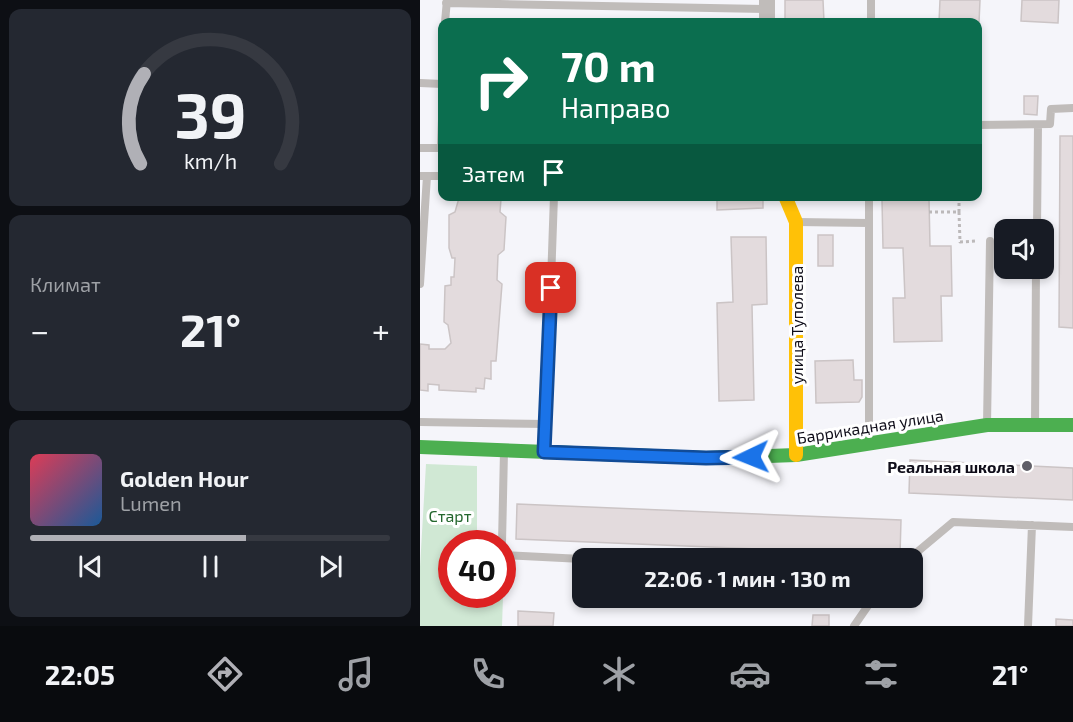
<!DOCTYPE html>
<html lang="ru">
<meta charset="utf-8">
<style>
body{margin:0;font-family:"Exo 2",sans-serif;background:#242831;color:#f1f3f6;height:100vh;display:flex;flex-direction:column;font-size:22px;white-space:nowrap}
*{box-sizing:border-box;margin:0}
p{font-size:20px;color:#9ea1a6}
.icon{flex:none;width:33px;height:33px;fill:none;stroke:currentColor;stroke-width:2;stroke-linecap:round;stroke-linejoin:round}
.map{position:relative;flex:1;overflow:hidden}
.details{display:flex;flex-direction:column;gap:9px;padding:9px;background:#0d0f14;width:420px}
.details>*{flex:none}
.top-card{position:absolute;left:18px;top:18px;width:544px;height:183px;border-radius:12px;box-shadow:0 3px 9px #0003;background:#0b6e4f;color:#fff;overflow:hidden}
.controls{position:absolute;left:574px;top:219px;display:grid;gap:12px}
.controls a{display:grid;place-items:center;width:60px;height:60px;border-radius:12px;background:#171b24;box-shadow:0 3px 9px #0003;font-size:30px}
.speed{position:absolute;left:18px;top:530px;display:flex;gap:12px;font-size:30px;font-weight:700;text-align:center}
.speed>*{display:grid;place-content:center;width:78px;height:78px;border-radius:50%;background:#171b24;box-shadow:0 3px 9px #0003;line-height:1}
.speed .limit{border:9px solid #d22;background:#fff;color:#111}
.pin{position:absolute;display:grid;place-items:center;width:51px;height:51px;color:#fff;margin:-26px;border-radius:12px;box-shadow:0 3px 9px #0006}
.me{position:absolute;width:66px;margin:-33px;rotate:268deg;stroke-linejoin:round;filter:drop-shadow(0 0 4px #0008)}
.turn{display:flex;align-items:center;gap:21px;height:126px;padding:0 24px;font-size:27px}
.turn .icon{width:78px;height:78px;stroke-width:2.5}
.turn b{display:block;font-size:42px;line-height:51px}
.then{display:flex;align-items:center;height:57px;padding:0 24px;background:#0003;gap:12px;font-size:22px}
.big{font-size:45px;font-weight:700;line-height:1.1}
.details .card{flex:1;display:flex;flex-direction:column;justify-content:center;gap:9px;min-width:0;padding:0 21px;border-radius:12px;background:#242831}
.details .dial{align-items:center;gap:0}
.dial svg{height:156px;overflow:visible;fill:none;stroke:#363941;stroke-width:7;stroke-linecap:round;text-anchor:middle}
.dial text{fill:#f1f3f6;stroke:none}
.song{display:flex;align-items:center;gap:18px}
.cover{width:72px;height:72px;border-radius:9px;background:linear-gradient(135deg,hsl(350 70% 55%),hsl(210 70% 35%))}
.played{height:6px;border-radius:3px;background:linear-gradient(90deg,#b0b0b6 60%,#363941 60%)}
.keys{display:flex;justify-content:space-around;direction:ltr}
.heat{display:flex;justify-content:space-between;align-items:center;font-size:33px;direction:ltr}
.trip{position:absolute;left:152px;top:548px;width:351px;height:60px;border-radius:12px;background:#171b24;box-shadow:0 3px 9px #0003;font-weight:700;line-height:60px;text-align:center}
.menu{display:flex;height:96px;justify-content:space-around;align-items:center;background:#090b0e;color:#9ea1a6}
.menu .icon{width:42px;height:42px}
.menu .on{color:#b0b0b6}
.menu b{font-size:27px;color:#f1f3f6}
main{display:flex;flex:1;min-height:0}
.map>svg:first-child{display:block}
.green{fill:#d0e8d4}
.building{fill:#e3dbdd;stroke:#cbc4c5;stroke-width:1.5}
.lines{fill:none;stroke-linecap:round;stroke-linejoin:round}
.path{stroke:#bcb9ba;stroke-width:3;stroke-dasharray:3 3;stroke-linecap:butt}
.lane{stroke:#c0bcba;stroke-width:8}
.street{stroke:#c0bcba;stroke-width:16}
.fast{stroke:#4caf50;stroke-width:14}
.slow{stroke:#ffc107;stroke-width:14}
.route-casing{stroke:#114b97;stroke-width:15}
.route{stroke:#1a73e8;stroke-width:10}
.poi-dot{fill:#605f68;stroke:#fff;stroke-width:2}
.labels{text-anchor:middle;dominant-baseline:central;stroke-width:6;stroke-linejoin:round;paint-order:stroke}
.street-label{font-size:16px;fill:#100e1a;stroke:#fff}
.poi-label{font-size:16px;font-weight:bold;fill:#100e1a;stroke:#fff;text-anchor:end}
.park-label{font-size:16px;fill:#24672e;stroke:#fff}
</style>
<main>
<section class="details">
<div class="card dial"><svg viewBox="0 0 100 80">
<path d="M14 69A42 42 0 1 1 86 69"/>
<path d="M14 69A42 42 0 0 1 16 23" stroke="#b0b0b6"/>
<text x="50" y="56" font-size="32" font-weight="700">39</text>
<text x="50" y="72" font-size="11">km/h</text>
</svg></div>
<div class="card"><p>Климат</p>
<div class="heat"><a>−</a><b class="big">21°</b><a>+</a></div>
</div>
<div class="card">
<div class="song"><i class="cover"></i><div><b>Golden Hour</b><p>Lumen</p></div></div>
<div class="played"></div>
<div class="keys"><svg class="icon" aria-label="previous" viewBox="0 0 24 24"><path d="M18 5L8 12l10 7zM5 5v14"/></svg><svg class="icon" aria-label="pause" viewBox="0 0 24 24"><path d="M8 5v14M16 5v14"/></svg><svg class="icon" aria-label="next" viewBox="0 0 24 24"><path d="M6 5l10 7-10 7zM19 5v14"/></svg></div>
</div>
</section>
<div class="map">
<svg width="653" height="626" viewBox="0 0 653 626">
<rect width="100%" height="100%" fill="#f5f5fa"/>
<!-- green -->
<path class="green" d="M 6,464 L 57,466 L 57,543 L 32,543 L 32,594 L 83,597 L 82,626 L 0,626 L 0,567 Z"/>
<!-- building -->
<path class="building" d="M 365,0 L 403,0 L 404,22 L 365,22 Z
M 520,0 L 560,0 L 558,46 L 558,22 L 519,22 Z
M 602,0 L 639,0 L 638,23 L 601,21 Z
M 604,96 L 618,96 L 617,115 L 604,114 Z
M 640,136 L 653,136 L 653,328 L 639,327 Z
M 297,196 L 343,196 L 343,208 L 297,210 Z
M 474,196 L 522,196 L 522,199 L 509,199 L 510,246 L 531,246 L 532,296 L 521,296 L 522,341 L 474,342 L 473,298 L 485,298 L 483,248 L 463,248 L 462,200 L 474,200 Z
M 39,198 L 81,199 L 80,212 L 86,217 L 84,250 L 78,255 L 77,280 L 82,284 L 76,361 L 71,361 L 71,379 L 65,378 L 64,389 L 56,388 L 56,392 L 19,390 L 19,385 L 8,384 L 8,391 L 0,390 L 0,344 L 9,345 L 9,349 L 25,349 L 31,343 L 28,325 L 24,322 L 25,286 L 31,285 L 31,277 L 34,277 L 35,258 L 32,258 L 29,248 L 29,215 L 35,212 Z
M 398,235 L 413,235 L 413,266 L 398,266 Z
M 311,237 L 346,237 L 347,304 L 332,305 L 334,400 L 299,401 L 297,303 L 313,302 Z
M 433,360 L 434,380 L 442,380 L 442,397 L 439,402 L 396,403 L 395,361 Z
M 490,460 L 653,468 L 653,500 L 489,493 Z
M 97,504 L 481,520 L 480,555 L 96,539 Z
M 98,611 L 134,613 L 133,626 L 98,626 Z
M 393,615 L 409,615 L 409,626 L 392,626 Z
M 636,619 L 653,620 L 653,626 L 636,626 Z"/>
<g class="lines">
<!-- path -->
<path class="path" d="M 509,212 L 539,212 L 539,196
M 539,212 L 540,242 L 557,241"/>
<!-- lane -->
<path class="lane" d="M 26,3 L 347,9
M 25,22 L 27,0
M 451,22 L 451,0
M 22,72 L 22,112
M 0,83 L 22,84
M 558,125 L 630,124 L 631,109 L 653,108
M 0,148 L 21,148 L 22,119
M 0,176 L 22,176
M 377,222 L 449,223 L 449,442
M 449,223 L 449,196
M 617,230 L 618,125
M 0,284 L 7,176
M 0,422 L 126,424 L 124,451
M 126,424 L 134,196
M 615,424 L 616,268
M 567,425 L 570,241
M 82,543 L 84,451
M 82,555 L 162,559
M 490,558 L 533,522 L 653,527
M 434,626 L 454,597
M 608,626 L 612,525"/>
<!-- street -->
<path class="street" d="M 347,22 L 347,0"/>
<!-- fast -->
<path class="fast" d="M 0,447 L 286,458 L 376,455 L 567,425 L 653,425"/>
<!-- slow -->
<path class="slow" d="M 365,196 L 376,222 L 376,455"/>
</g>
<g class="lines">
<defs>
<path id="route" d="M 131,288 L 124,452 L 286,458 L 331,457"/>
</defs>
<!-- route casing -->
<use href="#route" class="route-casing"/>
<!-- route -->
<use href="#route" class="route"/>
</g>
<!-- markers -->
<circle class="poi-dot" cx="607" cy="466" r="6"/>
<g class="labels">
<!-- street labels -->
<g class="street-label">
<text transform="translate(376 325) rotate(-90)">улица Туполева</text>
<text transform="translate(450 426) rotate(-9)">Баррикадная улица</text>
</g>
<!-- poi labels -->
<g class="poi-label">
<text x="595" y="466">Реальная школа</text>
</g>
<!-- park labels -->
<g class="park-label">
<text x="30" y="515">Старт</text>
</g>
</g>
</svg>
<div class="controls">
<a><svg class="icon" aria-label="sound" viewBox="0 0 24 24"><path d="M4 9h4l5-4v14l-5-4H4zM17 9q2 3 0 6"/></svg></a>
</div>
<div class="speed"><div class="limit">40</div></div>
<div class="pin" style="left:131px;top:288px;background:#d93025"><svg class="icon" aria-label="arrive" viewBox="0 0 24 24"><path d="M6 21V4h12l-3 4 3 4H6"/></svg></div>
<svg class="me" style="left:331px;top:457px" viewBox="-20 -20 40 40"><path d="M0-17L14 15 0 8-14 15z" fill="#1a73e8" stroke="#fff" stroke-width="4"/></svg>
<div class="trip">22:06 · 1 мин · 130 m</div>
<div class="top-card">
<div class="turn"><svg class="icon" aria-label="right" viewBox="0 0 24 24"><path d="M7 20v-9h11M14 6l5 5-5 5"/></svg><div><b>70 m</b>Направо</div></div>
<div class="then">Затем<svg class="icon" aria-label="arrive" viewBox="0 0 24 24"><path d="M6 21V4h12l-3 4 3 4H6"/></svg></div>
</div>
</div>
</main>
<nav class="menu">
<b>22:05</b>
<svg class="icon on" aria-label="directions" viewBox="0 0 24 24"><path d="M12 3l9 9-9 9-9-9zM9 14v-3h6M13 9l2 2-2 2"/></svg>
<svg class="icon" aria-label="music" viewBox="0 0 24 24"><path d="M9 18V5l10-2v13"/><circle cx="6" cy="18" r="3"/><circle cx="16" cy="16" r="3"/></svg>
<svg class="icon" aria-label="phone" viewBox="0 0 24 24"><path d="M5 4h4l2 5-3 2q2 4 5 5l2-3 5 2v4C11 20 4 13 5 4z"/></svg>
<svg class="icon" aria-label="climate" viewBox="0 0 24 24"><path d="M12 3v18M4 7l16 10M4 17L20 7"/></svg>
<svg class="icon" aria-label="car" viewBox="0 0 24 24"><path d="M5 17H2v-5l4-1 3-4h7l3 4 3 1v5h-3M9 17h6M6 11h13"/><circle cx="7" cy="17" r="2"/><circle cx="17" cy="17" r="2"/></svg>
<svg class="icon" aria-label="filters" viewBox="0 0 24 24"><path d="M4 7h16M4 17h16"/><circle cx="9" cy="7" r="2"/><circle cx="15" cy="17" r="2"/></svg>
<b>21°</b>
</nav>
